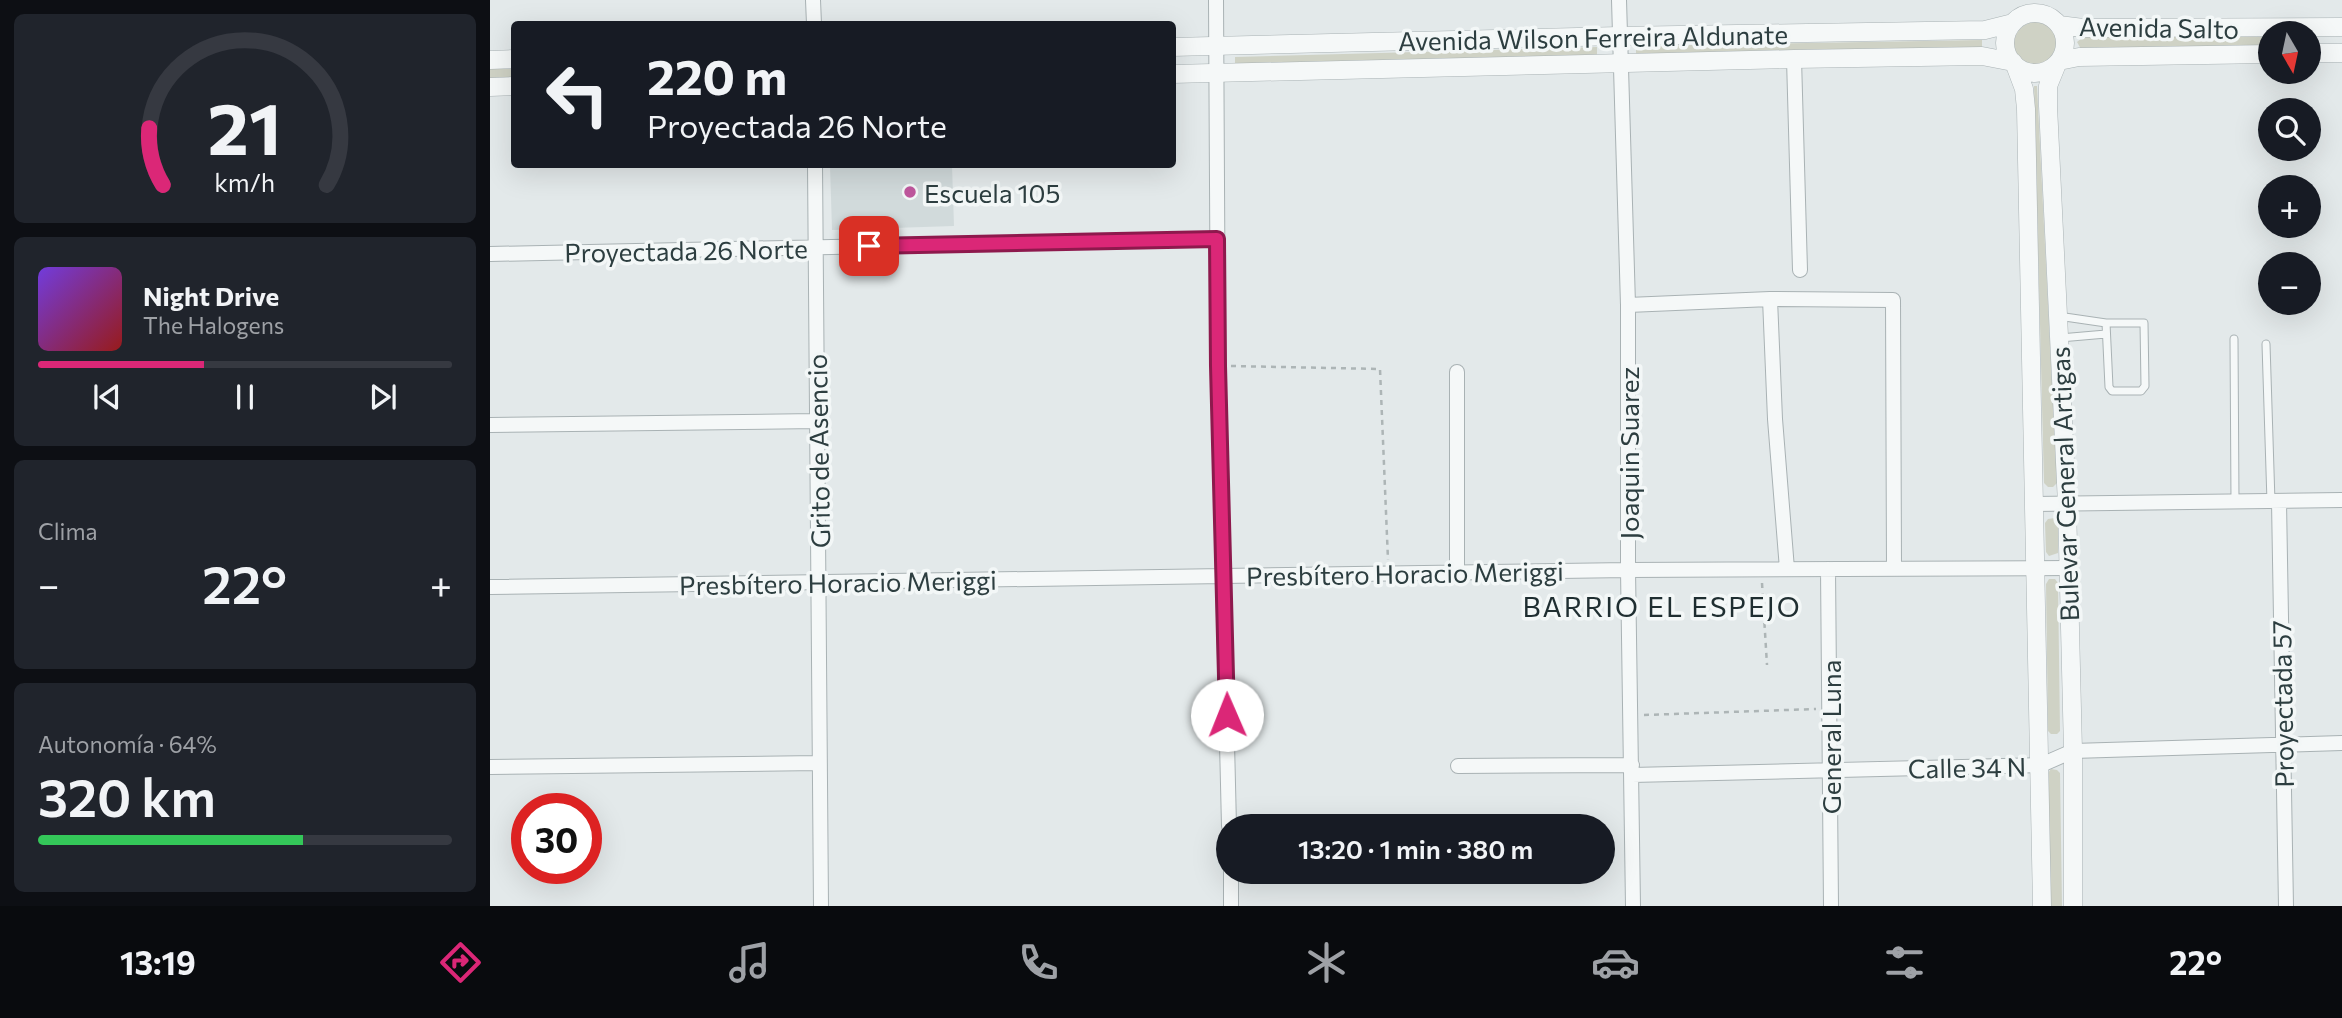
<!DOCTYPE html>
<html lang="es">
<meta charset="utf-8">
<style>
body{margin:0;font-family:Commissioner,sans-serif;background:#20242c;color:#f1f3f6;height:100vh;display:flex;flex-direction:column;font-size:26px;white-space:nowrap}
*{box-sizing:border-box;margin:0}
p{font-size:23px;color:#9ea1a6}
.icon{flex:none;width:38px;height:38px;fill:none;stroke:currentColor;stroke-width:2;stroke-linecap:round;stroke-linejoin:round}
.map{position:relative;flex:1;overflow:hidden}
.sheet{display:flex;flex-direction:column;gap:14px;padding:14px;background:#0d0f14;width:490px}
.sheet>*{flex:none}
.guide{position:absolute;left:21px;top:21px;width:665px;height:147px;border-radius:7px;box-shadow:0 7px 28px #0002;background:#171b24;color:#f1f3f6;overflow:hidden}
.needle{width:46px;rotate:171deg}
.fabs{position:absolute;left:1768px;top:21px;display:grid;gap:14px}
.fabs a{display:grid;place-items:center;width:63px;height:63px;border-radius:50%;background:#171b24;box-shadow:0 7px 28px #0002;font-size:35px}
.speed{position:absolute;left:21px;top:793px;display:flex;gap:14px;font-size:35px;font-weight:700;text-align:center}
.speed>*{display:grid;place-content:center;width:91px;height:91px;border-radius:50%;background:#171b24;box-shadow:0 7px 28px #0002;line-height:1}
.speed .limit{border:10px solid #d22;background:#fff;color:#111}
.pin{position:absolute;display:grid;place-items:center;width:60px;height:60px;color:#fff;margin:-30px;border-radius:14px;box-shadow:0 4px 10px #0006}
.me{position:absolute;width:77px;margin:-38px;rotate:359deg;stroke-linejoin:round;filter:drop-shadow(0 0 5px #0008)}
.turn{display:flex;align-items:center;gap:24px;height:147px;padding:0 21px;font-size:32px}
.turn .icon{width:91px;height:91px;stroke-width:2.5}
.turn b{display:block;font-size:49px;line-height:60px}
.big{font-size:52px;font-weight:600;line-height:1.1}
.sheet .widget{flex:1;display:flex;flex-direction:column;justify-content:center;gap:10px;min-width:0;padding:0 24px;border-radius:10px;background:#20242c}
.sheet .dial{align-items:center;gap:0}
.dial svg{height:182px;overflow:visible;fill:none;stroke:#363941;stroke-width:7;stroke-linecap:round;text-anchor:middle}
.dial text{fill:#f1f3f6;stroke:none}
.song{display:flex;align-items:center;gap:21px}
.cover{width:84px;height:84px;border-radius:10px;background:linear-gradient(135deg,hsl(260 70% 55%),hsl(0 70% 35%))}
.played{height:7px;border-radius:4px;background:linear-gradient(90deg,#db2777 40%,#363941 40%)}
.keys{display:flex;justify-content:space-around;direction:ltr}
.heat{display:flex;justify-content:space-between;align-items:center;font-size:38px;direction:ltr}
.charge{height:10px;border-radius:5px;background:linear-gradient(90deg,#34c759 64%,#363941 0)}
.trip{position:absolute;left:726px;top:814px;width:399px;height:70px;border-radius:35px;background:#171b24;box-shadow:0 7px 28px #0002;font-weight:600;line-height:70px;text-align:center}
.tab-bar{display:flex;height:112px;justify-content:space-around;align-items:center;background:#090b0e;color:#9ea1a6}
.tab-bar .icon{width:49px;height:49px}
.tab-bar .selected{color:#db2777}
.tab-bar b{font-size:32px;color:#f1f3f6}
main{display:flex;flex:1;min-height:0}
.map>svg:first-child{display:block}
.built{fill:#d1dadb}
.green{fill:#cfd2c5}
.lines{fill:none;stroke-linecap:round;stroke-linejoin:round}
.service-casing{stroke:#a9b2b4;stroke-width:9}
.minor-casing{stroke:#a9b2b4;stroke-width:16}
.tertiary-casing{stroke:#a9b2b4;stroke-width:19}
.path{stroke:#adb5b6;stroke-width:2.5;stroke-dasharray:5 5;stroke-linecap:butt}
.service{stroke:#f5f8f8;stroke-width:7}
.minor{stroke:#f5f8f8;stroke-width:14}
.tertiary{stroke:#f5f8f8;stroke-width:18}
.route-casing{stroke:#8e194d;stroke-width:18}
.route{stroke:#db2777;stroke-width:12}
.poi-dot{fill:#bf579d;stroke:#f3f7f7;stroke-width:2.5}
.labels{text-anchor:middle;dominant-baseline:central;stroke-width:7;stroke-linejoin:round;paint-order:stroke}
.street-label{font-size:26px;fill:#2d3e40;stroke:#f3f7f7}
.poi-label{font-size:26px;fill:#2d3e40;stroke:#f3f7f7;text-anchor:start}
.neighbourhood-label{font-size:28px;letter-spacing:2px;fill:#1f2e31;stroke:#f3f7f7}
</style>
<main>
<section class="sheet">
<div class="widget dial"><svg viewBox="0 0 100 80">
<path d="M14 69A42 42 0 1 1 86 69"/>
<path d="M14 69A42 42 0 0 1 8 44" stroke="#db2777"/>
<text x="50" y="56" font-size="32" font-weight="700">21</text>
<text x="50" y="72" font-size="11">km/h</text>
</svg></div>
<div class="widget">
<div class="song"><i class="cover"></i><div><b>Night Drive</b><p>The Halogens</p></div></div>
<div class="played"></div>
<div class="keys"><svg class="icon" aria-label="previous" viewBox="0 0 24 24"><path d="M18 5L8 12l10 7zM5 5v14"/></svg><svg class="icon" aria-label="pause" viewBox="0 0 24 24"><path d="M8 5v14M16 5v14"/></svg><svg class="icon" aria-label="next" viewBox="0 0 24 24"><path d="M6 5l10 7-10 7zM19 5v14"/></svg></div>
</div>
<div class="widget"><p>Clima</p>
<div class="heat"><a>−</a><b class="big">22°</b><a>+</a></div>
</div>
<div class="widget"><p>Autonomía · 64%</p><b class="big">320 km</b><div class="charge"></div></div>
</section>
<div class="map">
<svg width="1852" height="906" viewBox="0 0 1852 906">
<rect width="100%" height="100%" fill="#e3e9ea"/>
<!-- built -->
<path class="built" d="M 340,165 L 462,165 L 464,226 L 342,230 Z"/>
<!-- green -->
<path class="green" d="M1524 44a22 22 0 1 1 44 0a22 22 0 1 1-44 0Z
M 1780,35 L 1780,46 L 1591,49 L 1587,42 L 1593,37 Z
M 1492,40 L 1492,49 L 1146,55 L 1146,46 Z
M 1107,47 L 1107,57 L 745,67 L 745,57 Z
M 0,69 L 24,69 L 24,79 L 0,80 Z
M 1544,86 L 1547,86 L 1567,483 L 1563,487 L 1558,487 L 1554,483 Z
M 1565,518 L 1568,523 L 1568,553 L 1559,556 L 1556,552 L 1555,523 L 1558,519 Z
M 1559,579 L 1565,579 L 1568,583 L 1570,731 L 1567,734 L 1561,734 L 1558,731 L 1556,584 Z
M 1561,769 L 1567,770 L 1570,773 L 1572,906 L 1559,906 L 1558,773 Z"/>
<g class="lines">
<defs>
<path id="service" d="M 1568,316 L 1616,323 L 1654,323 L 1655,386 L 1651,391 L 1622,391 L 1619,387 L 1616,323
M 1570,338 L 1616,334
M 1744,339 L 1745,502
M 1776,344 L 1781,502"/>
<path id="minor" d="M 323,0 L 324,24
M 726,0 L 728,366 L 739,826
M 1129,0 L 1138,305 L 1138,570 L 1143,906
M 1304,59 L 1310,270
M 325,164 L 331,906
M 0,254 L 728,239
M 1280,299 L 1285,419 L 1297,569
M 1138,305 L 1280,299 L 1403,300 L 1404,568
M 967,372 L 967,573
M 0,425 L 327,421
M 1789,502 L 1796,906
M 1544,504 L 1852,500
M 1338,569 L 1341,906
M 0,587 L 1138,570 L 1578,568
M 968,766 L 1142,765
M 0,767 L 329,763
M 1142,775 L 1551,765 L 1583,751 L 1852,743
M 741,872 L 741,906"/>
<path id="tertiary" d="M1515 43a30 30 0 1 1 60 0a30 30 0 1 1-60 0Z
M 1569,25 L 1593,28 L 1852,27
M 682,47 L 1130,36 L 1495,30 L 1523,23
M 1818,53 L 1852,53
M 0,60 L 24,59
M 1569,61 L 1589,57 L 1780,54
M 1567,64 L 1558,86 L 1558,106 L 1577,504 L 1583,751 L 1583,906
M 1525,65 L 1534,89 L 1536,109 L 1552,906
M 682,74 L 1304,59 L 1492,56 L 1523,62
M 0,87 L 24,86"/>
</defs>
<!-- service casing -->
<use href="#service" class="service-casing"/>
<!-- minor casing -->
<use href="#minor" class="minor-casing"/>
<!-- tertiary casing -->
<use href="#tertiary" class="tertiary-casing"/>
<!-- path -->
<path class="path" d="M 741,366 L 890,369 L 898,560
M 1272,583 L 1277,665
M 1154,715 L 1326,709"/>
<!-- service -->
<use href="#service" class="service"/>
<!-- minor -->
<use href="#minor" class="minor"/>
<!-- tertiary -->
<use href="#tertiary" class="tertiary"/>
</g>
<g class="lines">
<defs>
<path id="route" d="M 379,246 L 727,239 L 728,366 L 737,715"/>
</defs>
<!-- route casing -->
<use href="#route" class="route-casing"/>
<!-- route -->
<use href="#route" class="route"/>
</g>
<!-- markers -->
<circle class="poi-dot" cx="420" cy="192" r="7"/>
<g class="labels">
<!-- street labels -->
<g class="street-label">
<text transform="translate(1669 27) rotate(1)">Avenida Salto</text>
<text transform="translate(1103 37) rotate(-1)">Avenida Wilson Ferreira Aldunate</text>
<text transform="translate(196 250) rotate(-1)">Proyectada 26 Norte</text>
<text transform="translate(328 451) rotate(-91)">Grito de Asencio</text>
<text transform="translate(1138 453) rotate(-90)">Joaquin Suarez</text>
<text transform="translate(1574 484) rotate(-92)">Bulevar General Artigas</text>
<text transform="translate(915 573) rotate(-1)">Presbítero Horacio Meriggi</text>
<text transform="translate(348 582) rotate(-1)">Presbítero Horacio Meriggi</text>
<text transform="translate(1792 704) rotate(-91)">Proyectada 57</text>
<text transform="translate(1340 737) rotate(-90)">General Luna</text>
<text transform="translate(1477 767) rotate(-1)">Calle 34 N</text>
</g>
<!-- poi labels -->
<g class="poi-label">
<text x="434" y="192">Escuela 105</text>
</g>
<!-- neighbourhood labels -->
<g class="neighbourhood-label">
<text x="1172" y="606">BARRIO EL ESPEJO</text>
</g>
</g>
</svg>
<div class="fabs">
<a><svg class="needle" viewBox="-14 -14 28 28"><path d="M0-13l5 13h-10z" fill="#e53935"/><path d="M0 13l5-13h-10z" fill="#9ea1a6"/></svg></a>
<a><svg class="icon" aria-label="search" viewBox="0 0 24 24"><circle cx="10" cy="10" r="6"/><path d="M15 15l6 6"/></svg></a>
<a>+</a>
<a>−</a>
</div>
<div class="speed"><div class="limit">30</div></div>
<div class="pin" style="left:379px;top:246px;background:#d93025"><svg class="icon" aria-label="arrive" viewBox="0 0 24 24"><path d="M6 21V4h12l-3 4 3 4H6"/></svg></div>
<svg class="me" style="left:737px;top:715px" viewBox="-20 -20 40 40"><circle r="19" fill="#fff"/><path d="M0-13L10 11 0 6-10 11z" fill="#db2777"/></svg>
<div class="trip">13:20 · 1 min · 380 m</div>
<div class="guide">
<div class="turn"><svg class="icon" aria-label="left" viewBox="0 0 24 24"><path d="M17 20v-9H6M10 6l-5 5 5 5"/></svg><div><b>220 m</b>Proyectada 26 Norte</div></div>
</div>
</div>
</main>
<nav class="tab-bar">
<b>13:19</b>
<svg class="icon selected" aria-label="directions" viewBox="0 0 24 24"><path d="M12 3l9 9-9 9-9-9zM9 14v-3h6M13 9l2 2-2 2"/></svg>
<svg class="icon" aria-label="music" viewBox="0 0 24 24"><path d="M9 18V5l10-2v13"/><circle cx="6" cy="18" r="3"/><circle cx="16" cy="16" r="3"/></svg>
<svg class="icon" aria-label="phone" viewBox="0 0 24 24"><path d="M5 4h4l2 5-3 2q2 4 5 5l2-3 5 2v4C11 20 4 13 5 4z"/></svg>
<svg class="icon" aria-label="climate" viewBox="0 0 24 24"><path d="M12 3v18M4 7l16 10M4 17L20 7"/></svg>
<svg class="icon" aria-label="car" viewBox="0 0 24 24"><path d="M5 17H2v-5l4-1 3-4h7l3 4 3 1v5h-3M9 17h6M6 11h13"/><circle cx="7" cy="17" r="2"/><circle cx="17" cy="17" r="2"/></svg>
<svg class="icon" aria-label="filters" viewBox="0 0 24 24"><path d="M4 7h16M4 17h16"/><circle cx="9" cy="7" r="2"/><circle cx="15" cy="17" r="2"/></svg>
<b>22°</b>
</nav>
